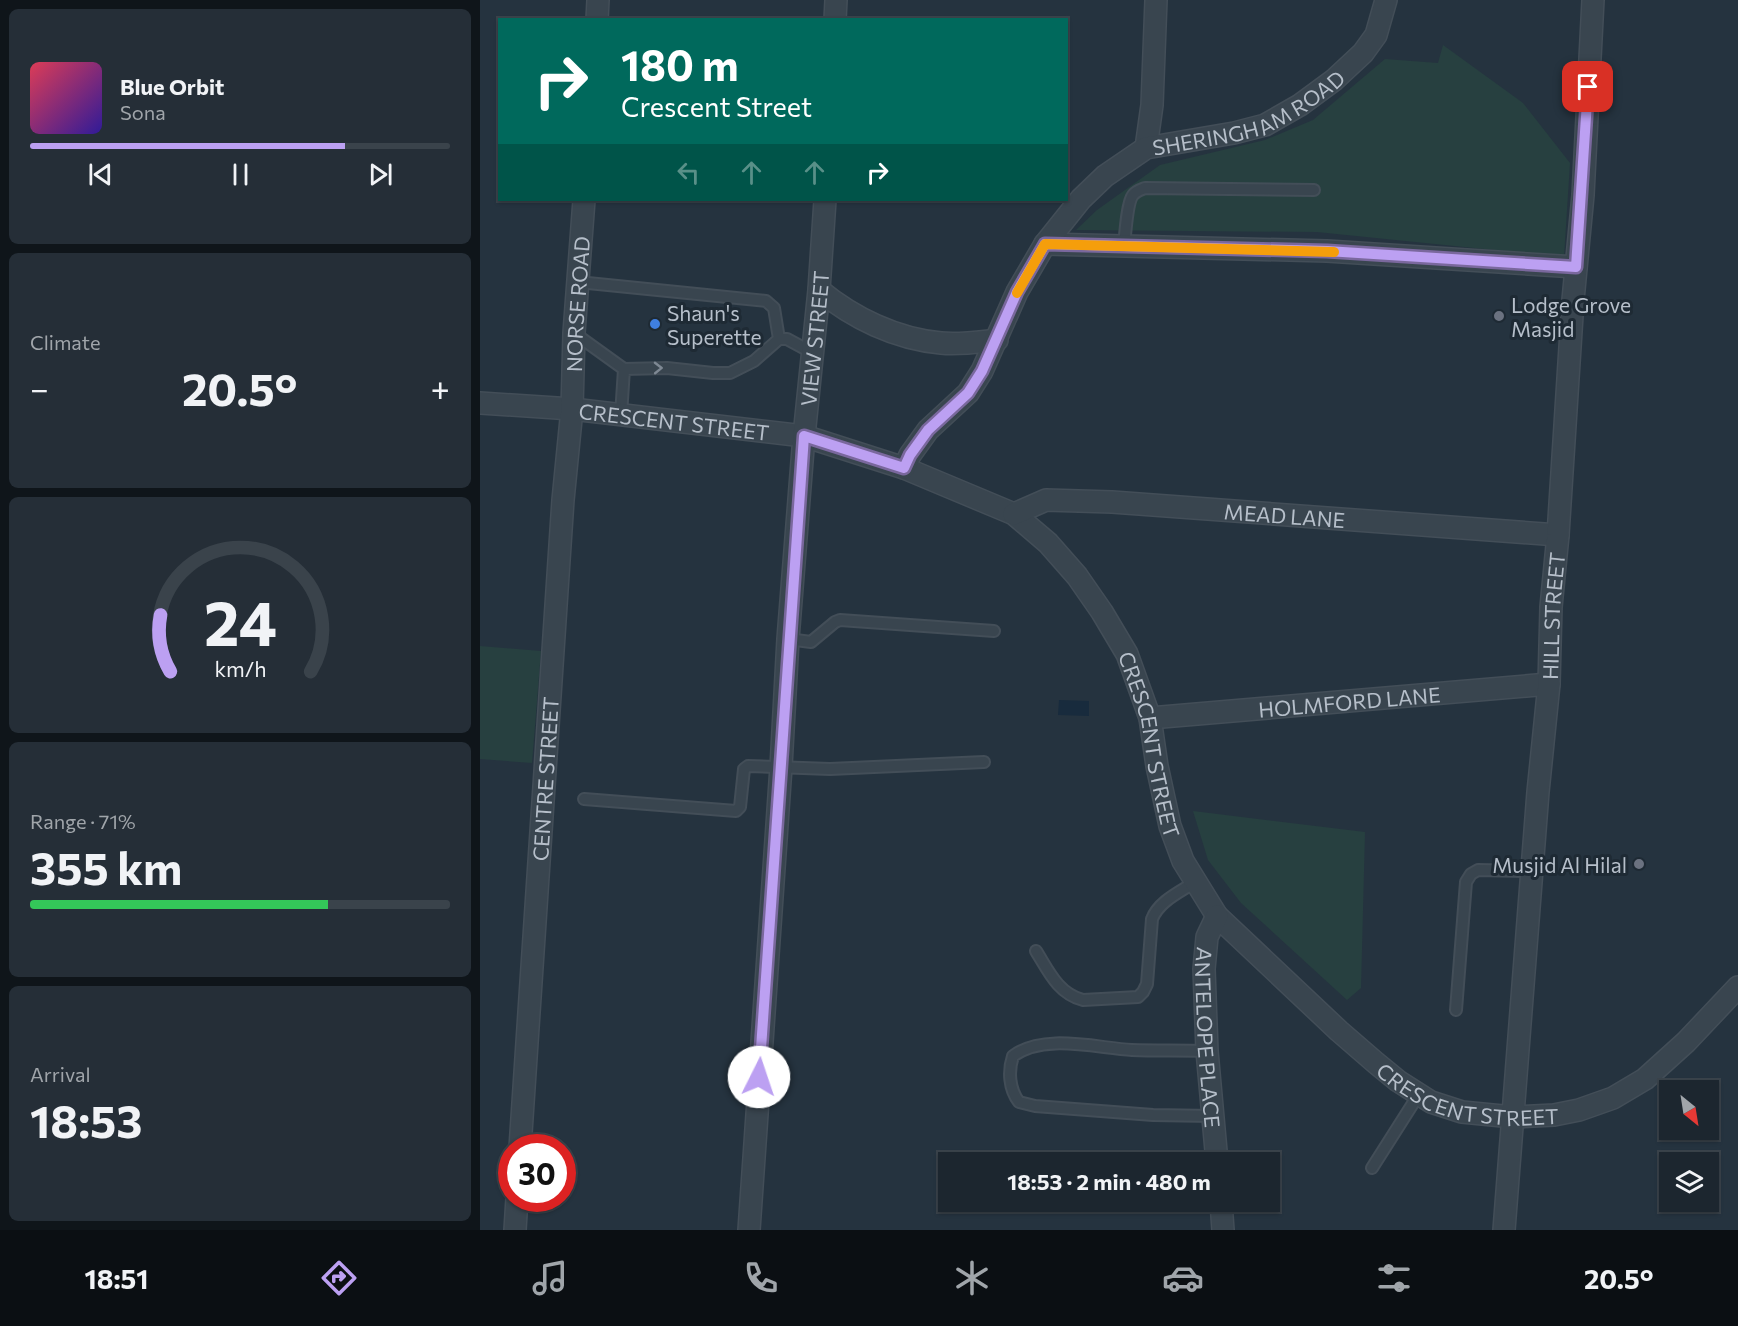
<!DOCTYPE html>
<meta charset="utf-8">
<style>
body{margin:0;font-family:Commissioner,sans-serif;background:#252e37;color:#f1f3f6;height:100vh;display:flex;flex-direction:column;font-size:22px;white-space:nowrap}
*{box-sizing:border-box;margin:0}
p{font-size:20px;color:#a0a5aa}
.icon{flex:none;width:33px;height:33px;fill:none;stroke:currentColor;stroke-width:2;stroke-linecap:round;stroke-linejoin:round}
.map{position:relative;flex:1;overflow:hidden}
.sheet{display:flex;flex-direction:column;gap:9px;padding:9px;background:#0f151a;width:480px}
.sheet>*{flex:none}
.top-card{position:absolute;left:18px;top:18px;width:570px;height:183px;border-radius:0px;box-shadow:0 2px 4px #0004,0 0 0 2px #3a434b;background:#00695c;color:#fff;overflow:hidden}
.needle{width:39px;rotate:150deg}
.tools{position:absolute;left:1179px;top:1080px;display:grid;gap:12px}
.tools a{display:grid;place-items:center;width:60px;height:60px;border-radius:0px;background:#1c262f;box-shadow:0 2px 4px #0004,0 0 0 2px #3a434b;font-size:30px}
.speed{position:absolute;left:18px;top:1134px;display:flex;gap:12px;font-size:30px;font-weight:700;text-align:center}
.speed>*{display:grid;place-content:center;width:78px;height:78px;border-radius:50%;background:#1c262f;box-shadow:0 2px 4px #0004,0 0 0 2px #3a434b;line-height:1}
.speed .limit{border:9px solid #d22;background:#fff;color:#111}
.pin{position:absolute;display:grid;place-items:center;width:51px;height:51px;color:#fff;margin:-26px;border-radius:12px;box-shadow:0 3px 9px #0006}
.me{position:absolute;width:66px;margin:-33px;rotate:4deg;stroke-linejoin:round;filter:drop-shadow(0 0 4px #0008)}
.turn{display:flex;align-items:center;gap:21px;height:126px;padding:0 24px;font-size:27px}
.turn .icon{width:78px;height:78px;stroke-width:2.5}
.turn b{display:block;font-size:42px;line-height:51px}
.lanes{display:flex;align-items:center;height:57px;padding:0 24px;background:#0003;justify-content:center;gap:30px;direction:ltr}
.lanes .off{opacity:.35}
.big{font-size:45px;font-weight:700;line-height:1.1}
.sheet .card{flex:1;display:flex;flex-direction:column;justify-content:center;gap:9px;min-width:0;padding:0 21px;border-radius:9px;background:#252e37}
.sheet .dial{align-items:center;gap:0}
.dial svg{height:156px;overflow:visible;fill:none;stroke:#3a434b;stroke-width:7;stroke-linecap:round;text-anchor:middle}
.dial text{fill:#f1f3f6;stroke:none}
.song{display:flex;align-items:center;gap:18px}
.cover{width:72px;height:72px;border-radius:9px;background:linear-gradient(135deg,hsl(350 70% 55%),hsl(250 70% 35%))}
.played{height:6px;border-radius:3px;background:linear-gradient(90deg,#bca0f2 75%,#3a434b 75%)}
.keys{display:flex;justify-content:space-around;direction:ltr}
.heat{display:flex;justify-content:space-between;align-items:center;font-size:33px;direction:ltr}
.charge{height:9px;border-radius:4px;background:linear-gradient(90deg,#34c759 71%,#3a434b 0)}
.trip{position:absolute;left:458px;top:1152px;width:342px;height:60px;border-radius:0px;background:#1c262f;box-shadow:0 2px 4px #0004,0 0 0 2px #3a434b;font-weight:700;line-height:60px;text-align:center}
.menu{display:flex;height:96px;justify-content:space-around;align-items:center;background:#0b0f13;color:#a0a5aa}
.menu .icon{width:42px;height:42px}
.menu .on{color:#bca0f2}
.menu b{font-size:27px;color:#f1f3f6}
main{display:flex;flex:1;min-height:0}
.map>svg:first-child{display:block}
.green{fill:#274040}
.water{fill:#182b3d}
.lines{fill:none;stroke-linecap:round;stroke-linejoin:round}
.service-casing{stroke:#434e58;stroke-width:14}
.minor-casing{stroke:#434e58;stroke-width:24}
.service{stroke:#39454f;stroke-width:10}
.minor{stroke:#39454f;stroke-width:21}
.oneway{stroke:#7e8893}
.route-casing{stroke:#7a689d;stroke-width:15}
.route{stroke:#bca0f2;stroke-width:10}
.slow{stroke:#f59e0b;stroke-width:10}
.worship-dot{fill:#6b7280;stroke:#1e2a34;stroke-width:2}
.shop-dot{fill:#3f7fe0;stroke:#1e2a34;stroke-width:2}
.labels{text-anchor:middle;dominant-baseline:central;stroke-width:6;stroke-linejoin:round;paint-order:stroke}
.street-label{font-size:21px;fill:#b6bfca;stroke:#1e2a34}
.poi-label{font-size:21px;fill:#b6bfca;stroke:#1e2a34;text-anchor:start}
</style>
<main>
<section class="sheet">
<div class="card">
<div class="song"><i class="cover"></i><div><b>Blue Orbit</b><p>Sona</p></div></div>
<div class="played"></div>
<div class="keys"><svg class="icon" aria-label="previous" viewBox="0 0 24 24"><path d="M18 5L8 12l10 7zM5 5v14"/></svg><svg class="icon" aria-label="pause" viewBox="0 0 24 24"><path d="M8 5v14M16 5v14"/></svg><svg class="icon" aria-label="next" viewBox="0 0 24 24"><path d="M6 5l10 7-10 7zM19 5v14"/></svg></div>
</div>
<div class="card"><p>Climate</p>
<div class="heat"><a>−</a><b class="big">20.5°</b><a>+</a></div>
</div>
<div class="card dial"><svg viewBox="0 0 100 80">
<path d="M14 69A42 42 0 1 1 86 69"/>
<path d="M14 69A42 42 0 0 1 9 40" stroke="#bca0f2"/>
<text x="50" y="56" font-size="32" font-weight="700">24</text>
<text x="50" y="72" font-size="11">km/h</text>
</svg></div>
<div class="card"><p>Range · 71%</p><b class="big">355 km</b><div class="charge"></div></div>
<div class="card"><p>Arrival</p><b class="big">18:53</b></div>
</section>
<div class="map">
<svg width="1258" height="1230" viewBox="0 0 1258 1230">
<rect width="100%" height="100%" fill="#25333f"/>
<!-- green -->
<path class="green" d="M 963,45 L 1043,103 L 1090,163 L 1084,257 L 837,232 L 596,230 L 617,210 L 680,165 L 785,140 L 833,120 L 905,59 L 958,63 Z
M 0,646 L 61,651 L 52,763 L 0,759 Z
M 713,811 L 885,832 L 881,988 L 867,1000 L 761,903 L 728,860 Z"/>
<!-- water -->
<path class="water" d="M 579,700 L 609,701 L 609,716 L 578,715 Z"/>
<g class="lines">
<defs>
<path id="service" d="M 644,247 C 645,237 647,202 653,195 C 656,191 660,190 665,188 L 834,190
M 98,282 L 286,301 L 294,308 L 299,339
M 94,333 L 144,369
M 141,415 L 144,369 L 187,368 L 233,373 L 250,373 L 274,361 L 299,339 L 307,339 L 333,353
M 308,639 L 331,642 L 355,622 L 360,620 L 514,631
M 104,799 L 256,811 L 260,807 L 264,769 L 268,766 L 350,769 L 504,762
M 556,951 C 568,970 578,994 603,1000 L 658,997 L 663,992 L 667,984 L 672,919 C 679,901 700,892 715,882
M 976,1010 L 986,882 L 991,874 L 998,870 L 1052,871
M 727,1051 C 702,1050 677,1051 652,1050 C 616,1048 564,1033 533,1056 C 528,1071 529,1089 539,1102 L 555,1106 L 673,1115 L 732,1116
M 892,1168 L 939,1094"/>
<g id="minor">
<path d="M 117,20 L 118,0"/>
<path d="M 355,20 L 356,0"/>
<path d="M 666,148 L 672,105 L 676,0"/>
<path d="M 565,244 L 847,251 L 1096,267"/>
<path d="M 339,290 C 373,318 416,339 461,343 C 479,345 498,342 517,340"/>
<path id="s1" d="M 0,403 L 92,409 L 324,436 L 424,468 L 534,514 L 568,543 L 597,576 L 622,612 L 647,654 L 670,718 L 677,766 L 690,826 L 703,861 L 737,916 L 859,1031 L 896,1063 L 918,1081 L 951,1102 L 982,1112 L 1033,1117 L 1074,1115 L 1099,1110 L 1133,1098 L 1165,1079 L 1206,1042 L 1258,987"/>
<path id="s2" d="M 424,468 L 430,455 L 448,430 L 488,393 L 502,371 L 537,292 L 565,244 L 601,199 L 625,176 L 666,148 L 754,133 L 785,125 L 820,105 L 854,80 L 883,53 L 896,35 L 906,0"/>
<path id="s3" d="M 534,514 L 566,500 L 632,502 L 1078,535"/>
<path id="s4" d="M 670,718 L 1069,684"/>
<path id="s5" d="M 737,916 L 727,937 L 724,969 L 727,1051 L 737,1162"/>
<path id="s6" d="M 40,1148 L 83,500 L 92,409 L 94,333 L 104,200"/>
<path d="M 741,1202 L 743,1230"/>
<path d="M 35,1230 L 37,1198"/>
<path id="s7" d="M 269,1230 L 301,767 L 308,639 L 324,436 L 339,290 L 345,200"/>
<path id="s8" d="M 1024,1230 L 1058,792 L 1069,684 L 1071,607 L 1078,535 L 1093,300 L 1103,195 L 1113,0"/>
</g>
</defs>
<!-- service casing -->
<use href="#service" class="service-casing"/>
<!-- minor casing -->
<use href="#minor" class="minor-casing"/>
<!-- service -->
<use href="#service" class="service"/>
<!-- minor -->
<use href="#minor" class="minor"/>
</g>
<!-- one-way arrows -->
<defs><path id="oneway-chevron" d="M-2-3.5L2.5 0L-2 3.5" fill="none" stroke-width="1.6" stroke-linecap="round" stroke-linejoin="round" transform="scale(1.5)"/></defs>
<use class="oneway" href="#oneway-chevron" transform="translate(178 368) rotate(-1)"/>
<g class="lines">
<defs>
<path id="route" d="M 279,1077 L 324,436 L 424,468 L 430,455 L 448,430 L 488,393 L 502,371 L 537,292 L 565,244 L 847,251 L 1096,267 L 1108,87"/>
</defs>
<!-- route casing -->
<use href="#route" class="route-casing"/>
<!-- route -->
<use href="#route" class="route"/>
<!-- slow -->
<path class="slow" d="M 537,293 L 565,244 L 854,252"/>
</g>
<!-- markers -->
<g class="worship-dot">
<circle cx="1019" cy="316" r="6"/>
<circle cx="1159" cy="864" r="6"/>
</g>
<circle class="shop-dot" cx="175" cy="324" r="6"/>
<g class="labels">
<!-- street labels -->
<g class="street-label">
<text stroke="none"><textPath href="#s2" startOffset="518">SHERINGHAM ROAD</textPath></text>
<text stroke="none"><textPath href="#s6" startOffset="846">NORSE ROAD</textPath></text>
<text stroke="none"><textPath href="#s7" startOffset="894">VIEW STREET</textPath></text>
<text stroke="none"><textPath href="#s1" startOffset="195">CRESCENT STREET</textPath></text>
<text stroke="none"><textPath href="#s3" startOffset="274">MEAD LANE</textPath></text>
<text stroke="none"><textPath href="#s8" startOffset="616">HILL STREET</textPath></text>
<text stroke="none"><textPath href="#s4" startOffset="200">HOLMFORD LANE</textPath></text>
<text stroke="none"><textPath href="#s1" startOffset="825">CRESCENT STREET</textPath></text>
<text stroke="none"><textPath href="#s6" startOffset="370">CENTRE STREET</textPath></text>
<text stroke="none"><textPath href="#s5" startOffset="124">ANTELOPE PLACE</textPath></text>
<text stroke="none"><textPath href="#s1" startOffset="1329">CRESCENT STREET</textPath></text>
</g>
<!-- poi labels -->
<g class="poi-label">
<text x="1031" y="304">Lodge Grove<tspan x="1031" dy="24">Masjid</tspan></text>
<text x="187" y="312">Shaun's<tspan x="187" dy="24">Superette</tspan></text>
<text x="1147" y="864" text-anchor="end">Musjid Al Hilal</text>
</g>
</g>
</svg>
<div class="tools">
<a><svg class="needle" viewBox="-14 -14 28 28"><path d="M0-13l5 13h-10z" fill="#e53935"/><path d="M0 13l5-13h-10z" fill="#a0a5aa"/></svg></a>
<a><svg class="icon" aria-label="layers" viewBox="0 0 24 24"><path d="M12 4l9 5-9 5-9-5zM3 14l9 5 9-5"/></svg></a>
</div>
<div class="speed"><div class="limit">30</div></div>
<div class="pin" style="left:1108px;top:87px;background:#d93025"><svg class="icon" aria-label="arrive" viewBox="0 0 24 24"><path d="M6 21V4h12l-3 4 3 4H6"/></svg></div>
<svg class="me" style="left:279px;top:1077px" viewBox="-20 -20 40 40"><circle r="19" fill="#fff"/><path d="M0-13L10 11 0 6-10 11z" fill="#bca0f2"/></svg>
<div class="trip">18:53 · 2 min · 480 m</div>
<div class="top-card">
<div class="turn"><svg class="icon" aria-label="right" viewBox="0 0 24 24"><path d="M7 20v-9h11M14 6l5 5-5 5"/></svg><div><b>180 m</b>Crescent Street</div></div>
<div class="lanes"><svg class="icon off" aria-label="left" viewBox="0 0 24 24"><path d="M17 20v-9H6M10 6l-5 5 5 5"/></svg><svg class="icon off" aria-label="ahead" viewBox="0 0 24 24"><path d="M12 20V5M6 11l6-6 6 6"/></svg><svg class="icon off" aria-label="ahead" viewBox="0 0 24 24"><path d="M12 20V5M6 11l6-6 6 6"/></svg><svg class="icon" aria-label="right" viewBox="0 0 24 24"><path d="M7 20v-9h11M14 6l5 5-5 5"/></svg></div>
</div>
</div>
</main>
<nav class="menu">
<b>18:51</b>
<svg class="icon on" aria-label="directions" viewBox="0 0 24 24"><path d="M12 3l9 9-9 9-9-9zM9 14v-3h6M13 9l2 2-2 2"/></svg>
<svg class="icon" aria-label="music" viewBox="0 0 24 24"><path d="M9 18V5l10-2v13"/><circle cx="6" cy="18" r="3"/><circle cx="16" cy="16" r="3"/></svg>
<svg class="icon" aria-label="phone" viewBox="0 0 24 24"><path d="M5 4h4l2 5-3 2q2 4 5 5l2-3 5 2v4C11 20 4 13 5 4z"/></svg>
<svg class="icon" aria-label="climate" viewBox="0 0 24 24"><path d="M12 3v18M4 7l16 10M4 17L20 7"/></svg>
<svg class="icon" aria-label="car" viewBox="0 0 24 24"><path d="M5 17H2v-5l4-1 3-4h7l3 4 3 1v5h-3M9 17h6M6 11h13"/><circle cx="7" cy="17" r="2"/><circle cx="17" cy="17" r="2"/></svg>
<svg class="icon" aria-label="filters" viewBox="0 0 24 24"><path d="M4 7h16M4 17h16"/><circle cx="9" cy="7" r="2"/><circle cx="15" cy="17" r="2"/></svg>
<b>20.5°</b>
</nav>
